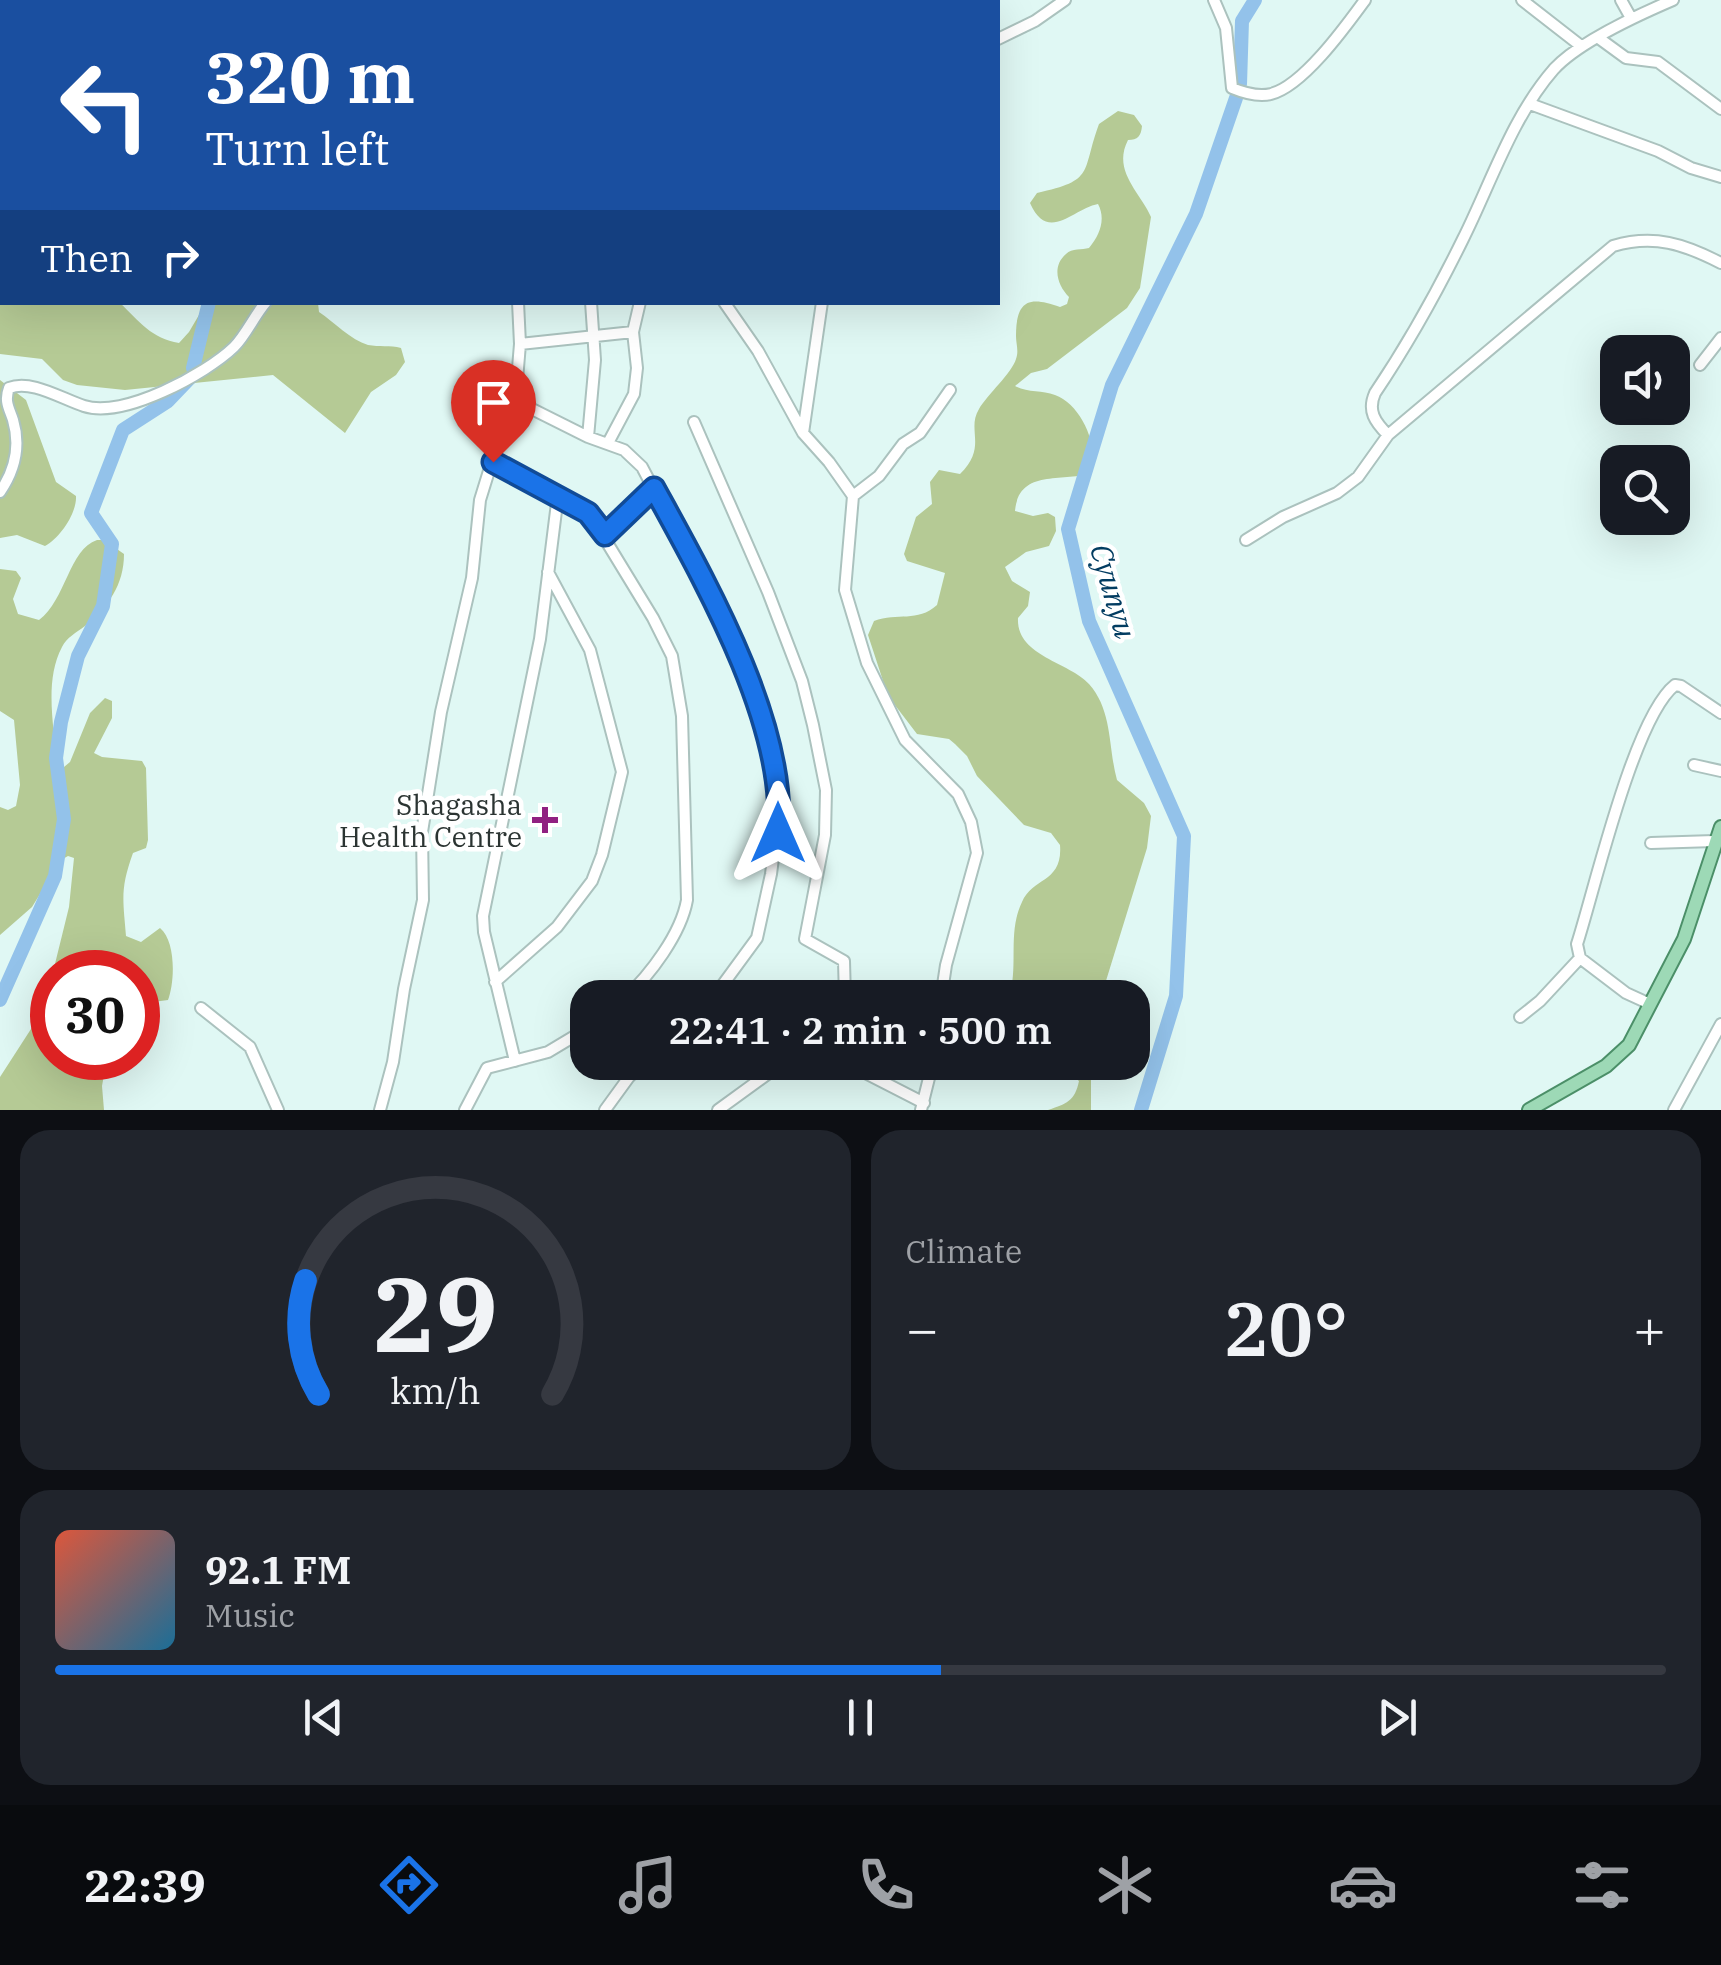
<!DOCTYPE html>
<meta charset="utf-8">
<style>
body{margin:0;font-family:"IBM Plex Serif",serif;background:#20242c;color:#f1f3f6;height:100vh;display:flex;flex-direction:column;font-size:38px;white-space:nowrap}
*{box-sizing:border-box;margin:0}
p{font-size:32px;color:#9ea1a6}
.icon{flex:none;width:55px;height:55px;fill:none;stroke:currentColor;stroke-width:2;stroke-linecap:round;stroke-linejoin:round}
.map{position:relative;height:1110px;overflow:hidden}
.panel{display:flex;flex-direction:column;gap:20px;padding:20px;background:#0d0f14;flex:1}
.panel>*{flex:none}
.top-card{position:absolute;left:0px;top:0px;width:1000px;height:305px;box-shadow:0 10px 40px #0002;background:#1a4fa0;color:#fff;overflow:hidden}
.tools{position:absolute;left:1600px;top:335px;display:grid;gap:20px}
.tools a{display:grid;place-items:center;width:90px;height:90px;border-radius:20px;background:#171b24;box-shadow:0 10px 40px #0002;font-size:50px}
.speed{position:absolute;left:30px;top:950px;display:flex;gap:20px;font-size:50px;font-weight:700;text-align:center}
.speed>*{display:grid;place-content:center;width:130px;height:130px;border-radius:50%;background:#171b24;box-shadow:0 10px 40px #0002;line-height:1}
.speed .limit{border:15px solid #d22;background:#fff;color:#111}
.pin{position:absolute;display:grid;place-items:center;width:85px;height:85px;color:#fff;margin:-102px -42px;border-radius:50% 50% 50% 0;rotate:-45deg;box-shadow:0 0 10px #0007}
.pin .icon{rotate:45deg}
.me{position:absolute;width:110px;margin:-55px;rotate:0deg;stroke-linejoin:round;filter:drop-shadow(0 0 8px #0008)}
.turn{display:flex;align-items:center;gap:35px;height:210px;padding:0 40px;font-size:45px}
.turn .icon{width:130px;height:130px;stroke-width:2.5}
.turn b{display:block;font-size:70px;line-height:85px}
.then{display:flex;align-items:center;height:95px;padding:0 40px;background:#0003;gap:20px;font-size:38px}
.big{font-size:75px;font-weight:600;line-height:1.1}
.panel .tile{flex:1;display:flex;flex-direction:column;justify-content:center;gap:15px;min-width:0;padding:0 35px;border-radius:30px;background:#20242c}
.panel .dial{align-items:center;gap:0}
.dial svg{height:260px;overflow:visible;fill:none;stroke:#363941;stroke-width:7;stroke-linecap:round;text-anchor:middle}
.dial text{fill:#f1f3f6;stroke:none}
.song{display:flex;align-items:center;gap:30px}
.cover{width:120px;height:120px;border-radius:15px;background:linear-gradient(135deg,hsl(10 70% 55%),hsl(200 70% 35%))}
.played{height:10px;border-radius:5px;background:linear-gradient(90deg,#1a73e8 55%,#363941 55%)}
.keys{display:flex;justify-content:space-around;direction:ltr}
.heat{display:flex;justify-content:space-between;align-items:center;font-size:55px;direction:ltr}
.panel .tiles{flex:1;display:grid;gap:20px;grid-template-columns:1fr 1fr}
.tile:last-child{grid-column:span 2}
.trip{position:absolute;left:570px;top:980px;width:580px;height:100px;border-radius:30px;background:#171b24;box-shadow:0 10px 40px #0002;font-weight:600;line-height:100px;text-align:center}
.menu{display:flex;height:160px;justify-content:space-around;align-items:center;background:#090b0e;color:#9ea1a6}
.menu .icon{width:70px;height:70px}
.menu .active{color:#1a73e8}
.menu b{font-size:45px;color:#f1f3f6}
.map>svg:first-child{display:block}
.forest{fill:#b5ca95}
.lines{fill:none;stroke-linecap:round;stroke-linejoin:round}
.river{stroke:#93c2ea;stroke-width:14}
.minor-casing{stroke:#abc2be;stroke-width:14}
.major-casing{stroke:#4b8f68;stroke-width:16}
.minor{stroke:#fff;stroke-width:10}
.major{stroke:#9dd9b6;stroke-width:12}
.route-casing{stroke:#114b97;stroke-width:25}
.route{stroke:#1a73e8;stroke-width:18}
.poi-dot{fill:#902081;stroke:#fff;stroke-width:4}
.labels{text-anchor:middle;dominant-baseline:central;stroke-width:9;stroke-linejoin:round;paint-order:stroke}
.poi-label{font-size:28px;fill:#2b3432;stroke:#fff;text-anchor:end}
.water-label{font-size:30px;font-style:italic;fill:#023c61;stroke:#fff}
</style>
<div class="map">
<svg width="1721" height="1110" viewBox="0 0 1721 1110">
<rect width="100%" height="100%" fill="#e0f8f4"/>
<!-- forest -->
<path class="forest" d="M 1118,111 L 1134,115 L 1142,126 C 1141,136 1138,140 1128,140 C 1112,171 1140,192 1151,217 L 1140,288 L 1127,308 L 1047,369 L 1031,373 L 1015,386 C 1028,393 1042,390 1055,395 C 1081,404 1099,446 1092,472 C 1064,484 1019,467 1015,511 L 1033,516 L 1048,513 L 1055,517 L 1056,531 L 1049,546 L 1026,552 L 1005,567 L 1012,581 L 1030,592 L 1028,606 L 1018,618 C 1016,656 1069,662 1089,684 C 1113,711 1108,748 1117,780 L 1144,803 L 1151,816 L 1147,848 L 1101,997 L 1009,997 C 1019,966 1007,933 1022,902 C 1033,877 1063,883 1060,845 L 1051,833 L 1024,825 L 977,776 L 967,756 L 955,744 L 949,739 L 917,734 L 888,696 L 868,635 L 874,621 C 898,612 917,623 937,605 L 945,573 L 907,561 L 904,554 L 916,517 L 932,504 L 930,482 L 939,470 L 960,474 C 988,447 966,430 979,409 C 987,395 1012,373 1016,359 C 1019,351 1016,344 1016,336 C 1016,299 1030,296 1060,307 L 1067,304 L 1069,297 C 1058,286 1051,267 1066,254 C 1072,248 1082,250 1089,248 C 1100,235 1106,219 1098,204 C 1074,208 1048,244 1030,203 L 1037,193 C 1096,180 1081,173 1099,124 Z
M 0,208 L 2,208 L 2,302 L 120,303 C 139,321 152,339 179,343 L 189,332 L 206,303 L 318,303 L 319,312 C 334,322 351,340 368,345 C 379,347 390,345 401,348 L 405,362 L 396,375 L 371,392 L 345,433 L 273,375 L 125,390 L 77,385 L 63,380 L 42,359 L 0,354 Z
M 0,380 L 26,400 L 56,482 L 76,496 C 77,513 60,538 45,546 L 17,535 L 0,538 Z
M 97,540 L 104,540 L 124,554 C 124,585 108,607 85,626 C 76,633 67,637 62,647 C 44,681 54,727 57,763 L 64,767 L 70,762 L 90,713 L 105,698 L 112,701 L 112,718 L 94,753 L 102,757 L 142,761 L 146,768 L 148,840 L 146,848 L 133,853 C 120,889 123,899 126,936 L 141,942 L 160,928 C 176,941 175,982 168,1000 L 153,1002 L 138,1012 L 138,972 L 53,972 L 69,907 L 74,858 L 68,856 L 61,860 L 32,907 L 0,935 L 0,807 L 8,810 L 16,806 L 20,785 L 14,720 L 0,711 L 0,569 L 16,571 L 21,578 L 13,599 L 18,614 L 39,620 C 66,600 69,549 97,540 Z
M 52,975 L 52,1058 L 107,1058 L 102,1086 L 104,1110 L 0,1110 L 0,1077 L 31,1029 Z
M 1022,1063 L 1086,1063 L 1091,1077 L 1091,1110 L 1048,1110 C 1066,1104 1075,1101 1079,1081 L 1073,1076 L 1023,1068 Z"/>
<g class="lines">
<!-- river -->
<path class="river" d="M 370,2 L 370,0
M 1240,84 L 1242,21 L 1255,0
M 193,368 L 209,302
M 0,1000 L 55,876 L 64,819 L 56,758 L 61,722 L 78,656 L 103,606 L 112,544 L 91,513 L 123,430 L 168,401 L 190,378
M 1141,1110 L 1176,996 L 1184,836 L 1089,621 L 1068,529 L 1112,385 L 1196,214 L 1236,98"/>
<defs>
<path id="minor" d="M 712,0 L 712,2
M 1214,0 L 1226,28 L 1232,88 C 1244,93 1258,97 1271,94 C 1303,86 1346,26 1365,0
M 1522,0 L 1581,46
M 1621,0 L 1631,18
M 1673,0 C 1638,15 1579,42 1554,69 C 1512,117 1491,183 1463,239 C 1437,292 1408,344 1375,393 C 1367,411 1375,422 1388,435 L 1613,246 C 1654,234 1684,244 1721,263
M 229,2 L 229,0
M 362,2 L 363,2
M 580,2 L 580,0
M 661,2 L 661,0
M 727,2 L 730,0
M 799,2 L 800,0
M 849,2 L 850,0
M 955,2 L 957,0
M 998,39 L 1035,21 L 1065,0
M 1600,39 L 1626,58 L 1658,62 L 1721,109
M 1530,104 L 1658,151 L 1691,168 L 1721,177
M 724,302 L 758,351 L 803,433 L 829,462 L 853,496 L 845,590 L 867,663 L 905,740 L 958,794 L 971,822 L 977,853 L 946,965 L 941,998
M 520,344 L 633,332
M 1700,365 L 1721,338
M 512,399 L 588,437 L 624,450 L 642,467 L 712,599 L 757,703 L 769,739 L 781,795 L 771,874 L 757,938 L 713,998
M 694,422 L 768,592 L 802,681 L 813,725 L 826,790 L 825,835 L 805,939 L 844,961 L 845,998
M 803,433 L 822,302
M 588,437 L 595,360 L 591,302
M 608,443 L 634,394 L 637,368 L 633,332 L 640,302
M 493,462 L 589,513 L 653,618 L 672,656 L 682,716 L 687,900 C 681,934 650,975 625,998
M 0,492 C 15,470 21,447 13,420 C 9,408 4,401 9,388 C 31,379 62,399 84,406 C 123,419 206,374 234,347 C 246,335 254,316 266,302
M 853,496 L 879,476 L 903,444 L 920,433 L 950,390
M 605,535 L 654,488
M 1246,540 L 1283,517 L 1337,493 L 1358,477 L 1388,435
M 1694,765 L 1721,771
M 1651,843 L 1714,841
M 495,982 L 557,927 L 592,881 L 602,855 L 622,772 L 590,650 L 548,572
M 1650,1004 L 1626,993 L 1580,958 L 1577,944 C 1595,888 1634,717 1675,685 L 1681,686 L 1721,713
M 201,1008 L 250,1047 L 278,1110
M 1520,1017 L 1540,1001 L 1580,958
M 515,1061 L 484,932 L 483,916 L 540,639 L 558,495
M 844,1062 L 924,1103
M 380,1110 L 393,1062 L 404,989 L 423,900 L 422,832 L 441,712 L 472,578 L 480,500 L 517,380 L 520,344 L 518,302
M 465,1110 L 487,1068 L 548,1052 L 588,1028
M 605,1110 L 629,1077 L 644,1062
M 718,1110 L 784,1062
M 921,1110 L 933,1062
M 1674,1110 L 1721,1024"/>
<path id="major" d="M 1529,1110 L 1606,1066 L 1629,1045 L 1684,939 L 1721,827"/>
</defs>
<!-- minor casing -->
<use href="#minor" class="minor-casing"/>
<!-- major casing -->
<use href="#major" class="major-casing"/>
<!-- minor -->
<use href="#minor" class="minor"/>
<!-- major -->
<use href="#major" class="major"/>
</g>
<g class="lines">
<defs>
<path id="route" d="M 493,462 L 588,513 L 605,535 L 654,488 C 705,581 788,726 778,833"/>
</defs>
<!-- route casing -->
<use href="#route" class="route-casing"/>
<!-- route -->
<use href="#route" class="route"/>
</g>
<!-- markers -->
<path class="poi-dot" d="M540 805h10v10h10v10h-10v10h-10v-10h-10v-10h10z"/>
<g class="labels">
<!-- poi labels -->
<g class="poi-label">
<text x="522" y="804">Shagasha<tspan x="522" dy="32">Health Centre</tspan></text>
</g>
<!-- water labels -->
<g class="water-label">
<text transform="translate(1114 591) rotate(74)">Cyunyu</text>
</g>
</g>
</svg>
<div class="tools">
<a><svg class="icon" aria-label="sound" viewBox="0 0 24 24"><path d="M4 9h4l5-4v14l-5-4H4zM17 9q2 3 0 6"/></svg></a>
<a><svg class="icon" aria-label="search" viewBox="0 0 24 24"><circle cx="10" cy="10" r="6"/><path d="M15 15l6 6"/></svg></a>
</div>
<div class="speed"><div class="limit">30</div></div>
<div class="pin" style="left:493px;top:462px;background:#d93025"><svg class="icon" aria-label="arrive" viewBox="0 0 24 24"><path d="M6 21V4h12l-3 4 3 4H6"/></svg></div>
<svg class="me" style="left:778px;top:833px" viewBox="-20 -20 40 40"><path d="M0-17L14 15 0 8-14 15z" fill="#1a73e8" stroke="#fff" stroke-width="4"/></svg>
<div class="trip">22:41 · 2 min · 500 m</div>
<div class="top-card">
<div class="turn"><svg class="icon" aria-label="left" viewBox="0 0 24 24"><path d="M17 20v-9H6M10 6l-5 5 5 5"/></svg><div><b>320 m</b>Turn left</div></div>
<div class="then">Then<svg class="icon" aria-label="right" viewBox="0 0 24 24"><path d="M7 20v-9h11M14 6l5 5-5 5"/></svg></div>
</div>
</div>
<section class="panel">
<div class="tiles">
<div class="tile dial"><svg viewBox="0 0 100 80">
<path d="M14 69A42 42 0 1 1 86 69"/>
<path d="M14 69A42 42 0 0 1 10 34" stroke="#1a73e8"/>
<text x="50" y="56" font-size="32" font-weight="700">29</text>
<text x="50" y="72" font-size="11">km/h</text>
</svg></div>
<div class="tile"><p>Climate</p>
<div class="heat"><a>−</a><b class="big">20°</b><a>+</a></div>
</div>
<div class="tile">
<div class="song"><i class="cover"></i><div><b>92.1 FM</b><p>Music</p></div></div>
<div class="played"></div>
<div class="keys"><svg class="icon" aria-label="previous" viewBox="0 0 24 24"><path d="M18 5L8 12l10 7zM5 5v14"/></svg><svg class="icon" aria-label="pause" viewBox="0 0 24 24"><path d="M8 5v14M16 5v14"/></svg><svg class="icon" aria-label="next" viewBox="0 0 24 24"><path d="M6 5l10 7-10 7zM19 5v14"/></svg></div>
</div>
</div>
</section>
<nav class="menu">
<b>22:39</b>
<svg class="icon active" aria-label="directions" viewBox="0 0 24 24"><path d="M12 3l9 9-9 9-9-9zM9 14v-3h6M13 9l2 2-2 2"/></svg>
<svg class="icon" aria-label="music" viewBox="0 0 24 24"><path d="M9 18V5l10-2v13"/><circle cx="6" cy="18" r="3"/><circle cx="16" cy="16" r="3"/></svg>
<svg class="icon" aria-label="phone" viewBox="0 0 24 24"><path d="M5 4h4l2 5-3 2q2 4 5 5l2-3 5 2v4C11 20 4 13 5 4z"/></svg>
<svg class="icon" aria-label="climate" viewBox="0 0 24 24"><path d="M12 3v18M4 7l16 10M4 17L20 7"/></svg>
<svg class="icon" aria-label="car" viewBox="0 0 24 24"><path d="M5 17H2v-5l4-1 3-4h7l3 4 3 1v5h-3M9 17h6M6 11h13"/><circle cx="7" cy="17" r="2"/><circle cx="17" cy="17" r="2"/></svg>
<svg class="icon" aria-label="filters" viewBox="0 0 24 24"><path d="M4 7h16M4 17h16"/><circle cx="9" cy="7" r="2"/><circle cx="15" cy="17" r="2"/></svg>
</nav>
